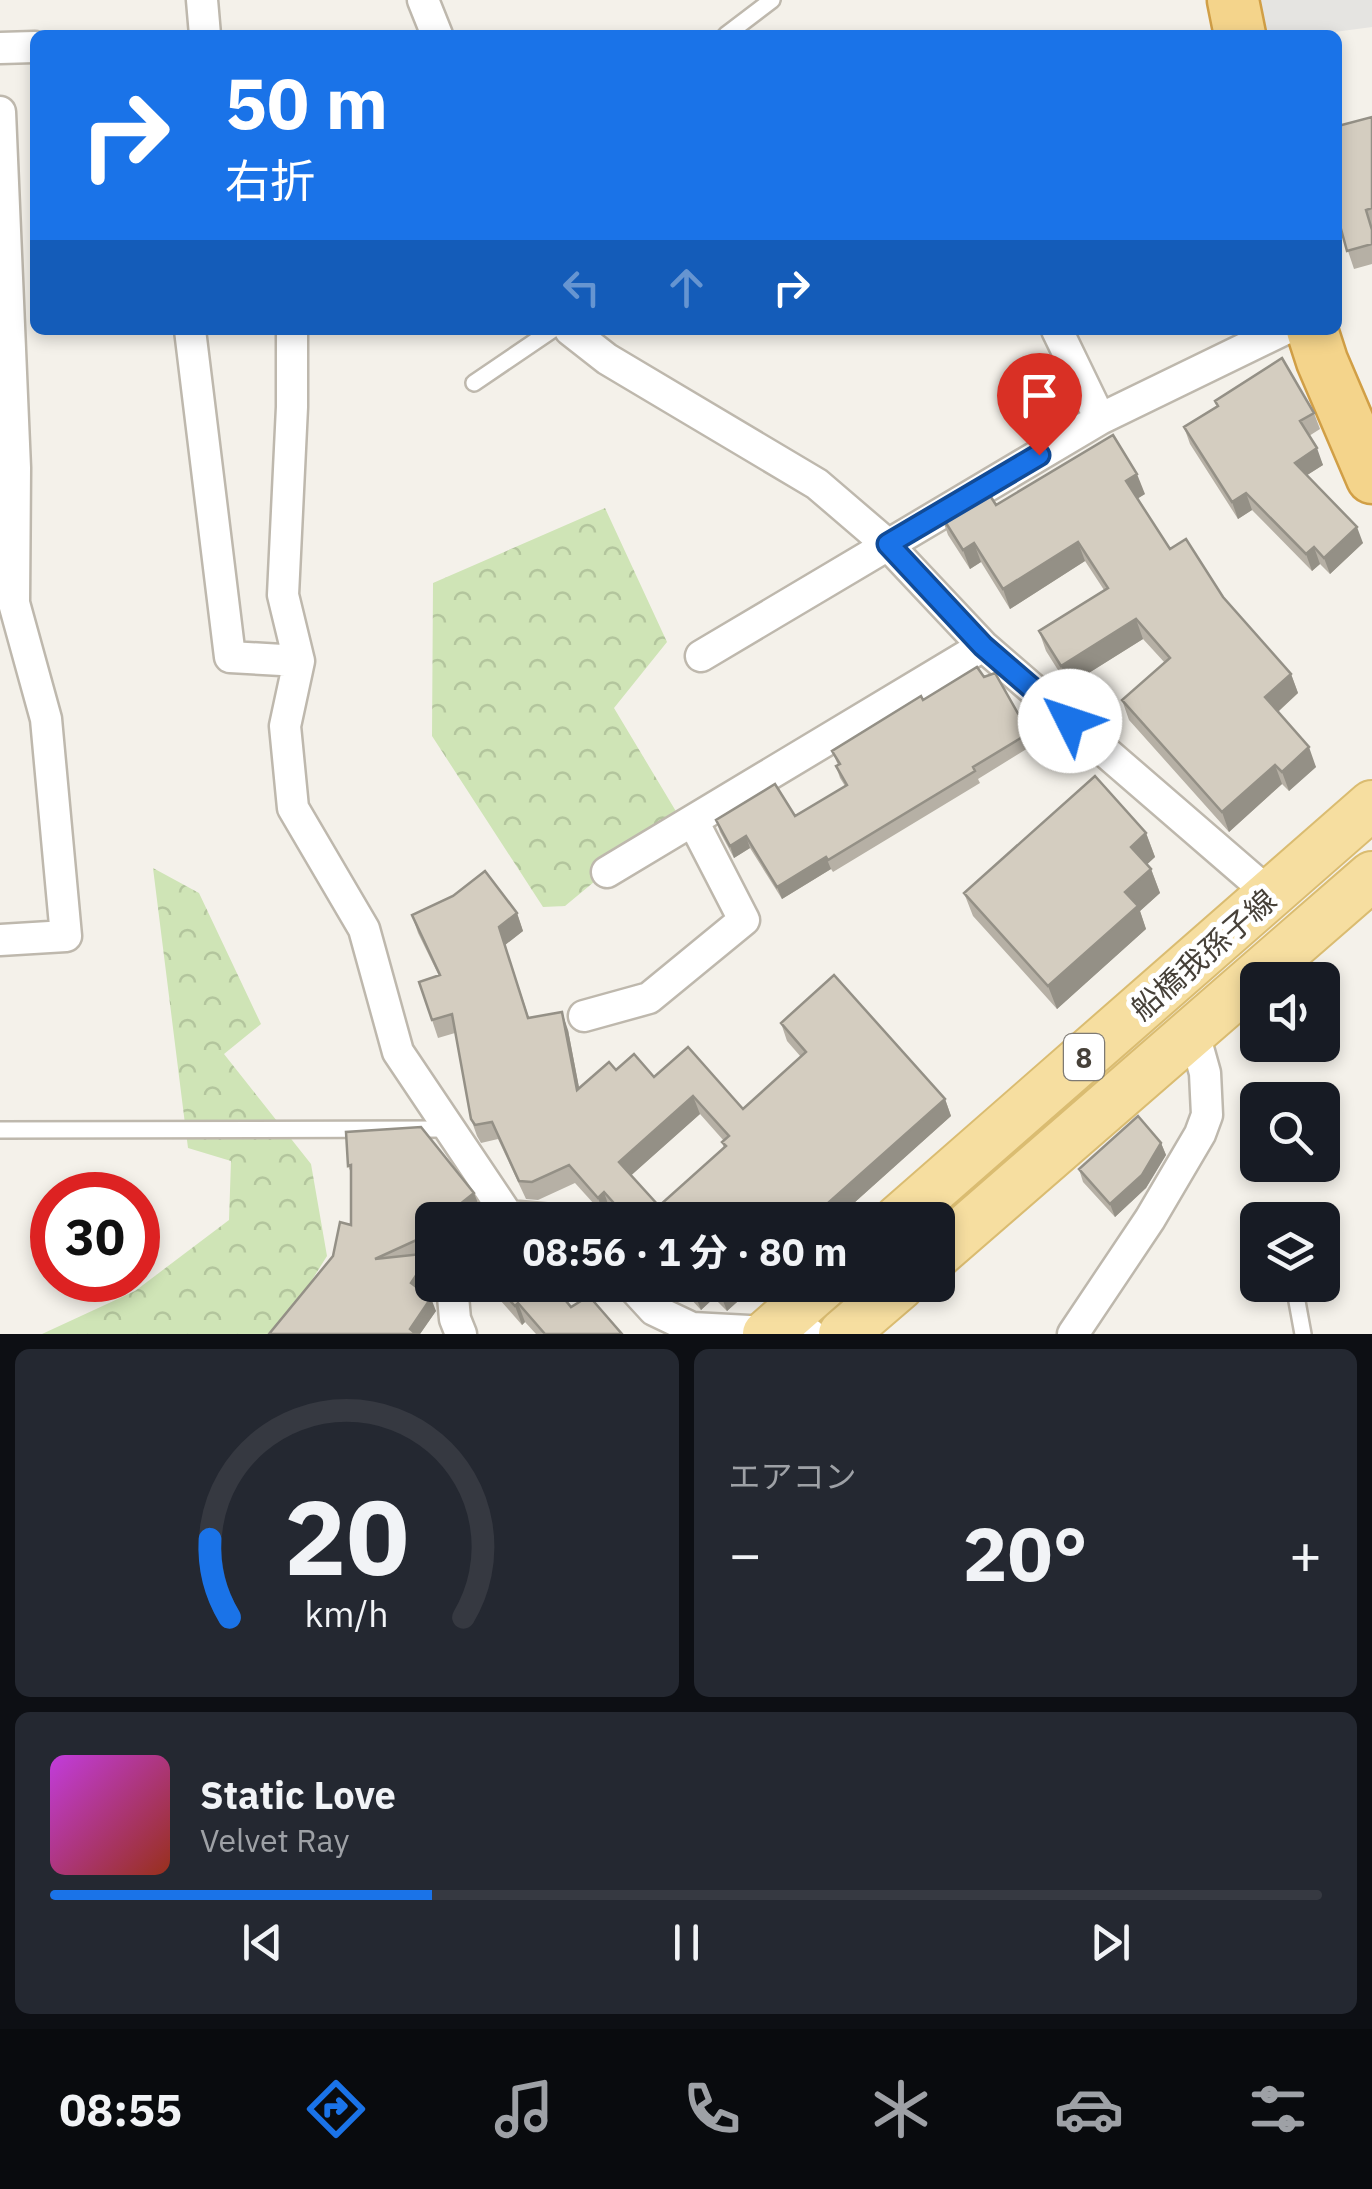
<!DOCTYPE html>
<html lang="ja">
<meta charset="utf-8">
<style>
body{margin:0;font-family:"IBM Plex Sans","Noto Sans JP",sans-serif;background:#242831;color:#f1f3f6;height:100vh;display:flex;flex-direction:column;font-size:38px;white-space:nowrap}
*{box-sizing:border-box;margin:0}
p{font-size:32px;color:#9ea1a6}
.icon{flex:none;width:55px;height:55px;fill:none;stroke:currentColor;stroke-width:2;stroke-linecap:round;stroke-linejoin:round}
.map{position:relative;height:1334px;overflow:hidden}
.side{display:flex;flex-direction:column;gap:15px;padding:15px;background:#0d0f14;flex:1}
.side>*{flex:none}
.guide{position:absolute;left:30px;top:30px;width:1312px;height:305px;border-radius:15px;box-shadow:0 5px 15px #0003;background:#1a73e8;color:#fff;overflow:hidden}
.controls{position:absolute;left:1240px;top:962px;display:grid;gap:20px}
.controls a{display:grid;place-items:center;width:100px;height:100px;border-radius:15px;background:#171b24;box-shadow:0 5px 15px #0003;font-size:50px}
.speed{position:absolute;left:30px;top:1172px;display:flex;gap:20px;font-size:50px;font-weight:700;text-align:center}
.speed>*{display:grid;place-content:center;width:130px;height:130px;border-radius:50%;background:#171b24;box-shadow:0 5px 15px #0003;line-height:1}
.speed .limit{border:15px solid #d22;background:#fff;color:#111}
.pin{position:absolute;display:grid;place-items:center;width:85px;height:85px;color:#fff;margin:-102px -42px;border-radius:50% 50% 50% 0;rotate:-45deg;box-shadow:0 0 10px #0007}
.pin .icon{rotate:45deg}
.me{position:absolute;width:110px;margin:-55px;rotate:311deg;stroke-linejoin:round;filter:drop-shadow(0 0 8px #0008)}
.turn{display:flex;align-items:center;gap:35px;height:210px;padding:0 30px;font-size:45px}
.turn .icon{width:130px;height:130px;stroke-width:2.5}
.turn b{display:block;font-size:70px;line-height:85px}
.lanes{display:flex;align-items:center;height:95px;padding:0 30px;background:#0003;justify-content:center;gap:50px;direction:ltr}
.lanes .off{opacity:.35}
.big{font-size:75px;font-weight:700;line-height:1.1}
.side .widget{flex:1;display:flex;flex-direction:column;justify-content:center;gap:15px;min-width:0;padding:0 35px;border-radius:15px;background:#242831}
.side .dial{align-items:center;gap:0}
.dial svg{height:260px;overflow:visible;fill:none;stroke:#363941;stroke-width:7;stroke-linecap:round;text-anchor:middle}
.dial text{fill:#f1f3f6;stroke:none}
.song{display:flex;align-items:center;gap:30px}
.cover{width:120px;height:120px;border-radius:15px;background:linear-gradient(135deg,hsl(290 70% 55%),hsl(10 70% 35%))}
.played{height:10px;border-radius:5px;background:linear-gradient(90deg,#1a73e8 30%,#363941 30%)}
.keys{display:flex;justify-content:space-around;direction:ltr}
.heat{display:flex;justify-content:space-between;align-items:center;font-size:55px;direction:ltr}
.side .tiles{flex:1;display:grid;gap:15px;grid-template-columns:1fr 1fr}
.widget:last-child{grid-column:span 2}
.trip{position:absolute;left:415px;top:1202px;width:540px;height:100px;border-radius:15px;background:#171b24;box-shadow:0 5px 15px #0003;font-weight:700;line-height:100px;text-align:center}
.menu{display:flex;height:160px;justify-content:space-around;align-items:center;background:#090b0e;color:#9ea1a6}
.menu .icon{width:70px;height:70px}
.menu .active{color:#1a73e8}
.menu b{font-size:45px;color:#f1f3f6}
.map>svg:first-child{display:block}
.forest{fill:url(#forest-crowns)}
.parking{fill:#e5e4e1}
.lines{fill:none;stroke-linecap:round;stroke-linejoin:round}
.service-casing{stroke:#beb8ad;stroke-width:20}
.minor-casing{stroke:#beb8ad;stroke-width:35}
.primary-casing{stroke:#dabc71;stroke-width:52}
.trunk-casing{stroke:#d19f46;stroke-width:55}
.service{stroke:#fff;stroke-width:15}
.minor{stroke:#fff;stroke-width:30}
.primary{stroke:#f6dea0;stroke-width:48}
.trunk{stroke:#f4d48b;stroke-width:50}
.wall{fill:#b6b0a5;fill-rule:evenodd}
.shaded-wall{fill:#949086}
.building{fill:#d4cdc0;stroke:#949086;stroke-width:2.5;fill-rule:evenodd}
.route-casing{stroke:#114b97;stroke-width:25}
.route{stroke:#1a73e8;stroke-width:18}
.labels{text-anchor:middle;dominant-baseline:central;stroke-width:10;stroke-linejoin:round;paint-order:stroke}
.shield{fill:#fff;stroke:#7e7a74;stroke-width:2.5}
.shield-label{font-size:28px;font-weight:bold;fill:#474139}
.street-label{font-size:30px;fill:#474139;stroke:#fff}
</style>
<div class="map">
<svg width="1372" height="1334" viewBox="0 0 1372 1334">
<defs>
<pattern id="forest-crowns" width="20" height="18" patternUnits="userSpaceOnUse" patternTransform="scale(2.5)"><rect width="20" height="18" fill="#cfe4b6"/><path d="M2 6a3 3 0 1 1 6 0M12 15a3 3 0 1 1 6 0" fill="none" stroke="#b3c59d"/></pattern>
</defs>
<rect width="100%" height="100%" fill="#f4f1ea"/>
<!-- forest -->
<path class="forest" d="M 605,508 L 667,642 L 614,708 L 677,813 L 565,906 L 543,907 L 432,736 L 433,583 Z
M 153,868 L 199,893 L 261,1024 L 224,1054 L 311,1164 L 327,1256 L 278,1334 L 42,1334 L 135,1291 L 229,1220 L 231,1161 L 188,1148 Z"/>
<!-- parking -->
<path class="parking" d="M 1257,0 L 1372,0 L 1372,27 L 1312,35 L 1264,35 Z"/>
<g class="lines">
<defs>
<path id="service" d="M 726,35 L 772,0
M 474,383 L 552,330
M 0,1130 L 450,1129
M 1281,1217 L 1281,1220
M 1294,1285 L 1303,1334"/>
<path id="minor" d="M 202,0 L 205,35
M 423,0 L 437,35
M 0,48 L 35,47
M 0,112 L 15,468 L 14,603 L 46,719 L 66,936 L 0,940
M 190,330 L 230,657 L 299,661
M 292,330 L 292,407 L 283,595 L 299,661 L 285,726 L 293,808 L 364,929 L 398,1052 L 508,1216 L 504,1220
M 570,330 L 607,359 L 817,484 L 887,544 L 983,646 L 1271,895
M 1057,330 L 1100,419 L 1283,330
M 701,656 L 1100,419
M 607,872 L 983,646
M 584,1016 L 649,998 L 744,920 L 693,821
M 508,1216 L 552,1220
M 452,1285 L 455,1319 L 461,1334
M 631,1285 L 654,1310 L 692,1328 L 810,1334
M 1073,1334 L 1150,1219 L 1200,1134 L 1207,1115 L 1205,1073 L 1193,1030"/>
<path id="primary" d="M 898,1220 L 1372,805
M 938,1253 L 1372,876
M 767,1334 L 823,1285
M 843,1334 L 900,1285"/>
<path id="trunk" d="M 1233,0 L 1240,35
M 1312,330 L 1322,361 L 1372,478"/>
</defs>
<!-- service casing -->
<use href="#service" class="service-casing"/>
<!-- minor casing -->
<use href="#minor" class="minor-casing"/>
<!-- primary casing -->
<use href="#primary" class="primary-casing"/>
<!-- trunk casing -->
<use href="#trunk" class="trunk-casing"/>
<!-- service -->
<use href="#service" class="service"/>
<!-- minor -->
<use href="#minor" class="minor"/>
<!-- primary -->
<use href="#primary" class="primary"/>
<!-- trunk -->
<use href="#trunk" class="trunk"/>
</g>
<!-- wall -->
<path class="wall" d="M 1372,117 L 1372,264 L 1354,269 L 1343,236 L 1338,238 L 1338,126 Z
M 1215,401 L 1314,413 L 1320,429 L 1309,436 L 1323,465 L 1307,475 L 1363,543 L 1330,574 L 1320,564 L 1312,571 L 1252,510 L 1238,519 L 1190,444 L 1184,427 L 1217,406 Z
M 1145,494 L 1137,498 L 1170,549 L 1223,597 L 1291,674 L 1298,693 L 1278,712 L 1316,767 L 1289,791 L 1282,784 L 1229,832 L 1129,720 L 1122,700 L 1165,663 L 1143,639 L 1068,686 L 1046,651 L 1039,631 L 1104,590 L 1085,561 L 1010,609 L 981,562 L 970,569 L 948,535 L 941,515 L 996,505 Z
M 984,677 L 1029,733 L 1033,745 L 978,779 L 980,783 L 833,872 L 831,869 L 782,899 L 750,848 L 734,858 L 720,832 L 716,820 L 795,816 L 845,786 L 840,778 L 836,766 L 838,765 L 832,751 L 923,700 Z
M 1146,833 L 1155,857 L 1147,864 L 1151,869 L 1160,893 L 1140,911 L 1146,929 L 1057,1009 L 973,916 L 964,893 Z
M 517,913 L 523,931 L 505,945 L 529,1018 L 568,1030 L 579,1088 L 616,1070 L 654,1077 L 743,1109 L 801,1057 L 787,1041 L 781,1023 L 945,1099 L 951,1116 L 835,1220 L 620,1220 L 610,1210 L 604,1215 L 575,1183 L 538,1200 L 526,1199 L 498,1139 L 481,1143 L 477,1136 L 471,1119 L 455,1033 L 438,1038 L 432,1020 L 439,976 L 418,933 L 412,915 ZM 700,1114 L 724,1141 L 722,1142 L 724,1148 L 659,1206 L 631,1175 Z
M 1161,1143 L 1166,1155 L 1146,1188 L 1115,1217 L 1083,1182 L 1079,1169 Z
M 348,1166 L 474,1193 L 479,1206 L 432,1220 L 432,1248 L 419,1254 L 431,1253 L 432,1258 L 432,1270 L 420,1290 L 436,1311 L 420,1334 L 269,1334 L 333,1256 L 351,1225 L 351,1173 Z
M 494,1285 L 553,1285 L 571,1307 L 622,1334 L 536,1334 L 525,1322 L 522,1325 L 500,1300 Z
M 678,1285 L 762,1285 L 758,1289 L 755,1286 L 727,1311 L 714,1298 L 701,1310 Z"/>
<!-- shaded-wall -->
<path class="shaded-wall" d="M 1317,448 L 1323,465 L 1301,479 L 1295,463 Z
M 1137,474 L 1145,494 L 1134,501 L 1126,481 Z
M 1246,493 L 1252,510 L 1238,519 L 1232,502 Z
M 1357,527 L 1363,543 L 1330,574 L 1324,558 Z
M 1078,542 L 1085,561 L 1010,609 L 1003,589 Z
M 974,543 L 981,562 L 970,569 L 963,550 Z
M 1314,547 L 1320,564 L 1312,571 L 1306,554 Z
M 1136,619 L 1143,639 L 1068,686 L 1061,666 Z
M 1291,674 L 1298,693 L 1272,717 L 1265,697 Z
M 1309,747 L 1316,767 L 1289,791 L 1282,772 Z
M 1275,765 L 1282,784 L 1229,832 L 1222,812 Z
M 1146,833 L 1155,857 L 1140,871 L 1131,847 Z
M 746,836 L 750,848 L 734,858 L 730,846 Z
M 826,857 L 831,869 L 782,899 L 777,887 Z
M 1151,869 L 1160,893 L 1140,911 L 1146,929 L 1057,1009 L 1048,986 L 1125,892 Z
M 517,913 L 523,931 L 505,945 L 534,1036 L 499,927 Z
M 562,1012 L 568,1030 L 583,1108 L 577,1090 Z
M 693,1096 L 700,1114 L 626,1180 L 619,1162 Z
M 945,1099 L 951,1116 L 835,1220 L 809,1220 Z
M 1161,1143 L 1166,1155 L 1146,1188 L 1115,1217 L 1110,1204 Z
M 604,1192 L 610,1210 L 604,1215 L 598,1198 Z
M 474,1193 L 479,1206 L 461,1220 L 440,1220 Z
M 431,1253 L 432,1258 L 432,1270 L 416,1296 L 411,1283 Z
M 702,1285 L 709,1285 L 714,1298 L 701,1310 L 694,1292 Z
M 730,1285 L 755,1286 L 727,1311 L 720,1293 Z
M 431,1298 L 436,1311 L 420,1334 L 411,1334 L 410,1329 Z
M 518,1303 L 525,1322 L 522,1325 L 515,1306 Z"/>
<!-- building -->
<path class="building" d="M 1372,117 L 1372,208 L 1366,210 L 1372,230 L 1372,244 L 1347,251 L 1338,218 L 1338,126 Z
M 1282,358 L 1314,413 L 1300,421 L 1317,448 L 1295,463 L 1357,527 L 1324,558 L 1314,547 L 1306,554 L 1246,493 L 1232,502 L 1184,427 L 1218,406 L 1215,401 Z
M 1113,435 L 1137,474 L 1126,481 L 1170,549 L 1186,539 L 1223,597 L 1291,674 L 1265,697 L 1309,747 L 1282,772 L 1275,765 L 1222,812 L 1122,700 L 1170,658 L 1136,619 L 1061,666 L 1039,631 L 1108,588 L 1078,542 L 1003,589 L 974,543 L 963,550 L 941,515 L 984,486 L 996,505 Z
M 977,667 L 984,677 L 995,673 L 1029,733 L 973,767 L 975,771 L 828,860 L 826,857 L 777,887 L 746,836 L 730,846 L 716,820 L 775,784 L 795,816 L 847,785 L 836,766 L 840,764 L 832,751 L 921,696 L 923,700 Z
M 1095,776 L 1146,833 L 1131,847 L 1151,869 L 1125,892 L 1138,906 L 1048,986 L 964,893 Z
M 485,871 L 517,913 L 499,927 L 528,1018 L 562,1012 L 577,1090 L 609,1062 L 616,1070 L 634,1054 L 654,1077 L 688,1047 L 743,1109 L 806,1052 L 781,1023 L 834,975 L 945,1099 L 809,1220 L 629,1220 L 604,1192 L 598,1198 L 569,1165 L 532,1182 L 519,1181 L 492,1122 L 475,1125 L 471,1119 L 452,1014 L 432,1020 L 419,982 L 440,975 L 412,915 L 453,896 ZM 693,1096 L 729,1136 L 722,1142 L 726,1146 L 659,1206 L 619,1162 Z
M 1138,1116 L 1161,1143 L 1142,1175 L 1110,1204 L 1079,1169 Z
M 421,1127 L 474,1193 L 440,1220 L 432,1220 L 432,1233 L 375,1259 L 431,1253 L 411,1283 L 431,1298 L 410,1329 L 416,1334 L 269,1334 L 333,1256 L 340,1222 L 351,1225 L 351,1165 L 348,1166 L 346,1132 Z
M 496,1285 L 553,1285 L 571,1307 L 589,1296 L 622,1334 L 545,1334 L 518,1303 L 515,1306 Z
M 688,1285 L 702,1285 L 694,1292 Z
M 712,1285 L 730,1285 L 720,1293 Z"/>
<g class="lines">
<defs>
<path id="route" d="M 1039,455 L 888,544 L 983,646 L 1070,721"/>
</defs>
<!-- route casing -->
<use href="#route" class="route-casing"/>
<!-- route -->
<use href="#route" class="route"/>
</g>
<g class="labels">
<!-- shield labels -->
<rect class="shield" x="1064" y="1034" width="40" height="46" rx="8"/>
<g class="shield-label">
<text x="1084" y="1057">8</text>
</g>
<!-- street labels -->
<g class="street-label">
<text transform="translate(1203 954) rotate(-41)">船橋我孫子線</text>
</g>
</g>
</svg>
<div class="controls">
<a><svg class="icon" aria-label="sound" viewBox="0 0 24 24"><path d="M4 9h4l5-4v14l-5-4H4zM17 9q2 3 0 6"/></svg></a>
<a><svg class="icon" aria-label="search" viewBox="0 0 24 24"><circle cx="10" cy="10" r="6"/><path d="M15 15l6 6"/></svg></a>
<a><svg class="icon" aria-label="layers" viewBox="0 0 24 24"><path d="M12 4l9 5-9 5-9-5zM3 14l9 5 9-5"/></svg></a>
</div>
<div class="speed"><div class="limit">30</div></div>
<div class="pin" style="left:1039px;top:455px;background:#d93025"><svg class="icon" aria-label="arrive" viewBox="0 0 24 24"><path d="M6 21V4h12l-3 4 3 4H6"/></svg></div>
<svg class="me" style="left:1070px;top:721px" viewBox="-20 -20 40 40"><circle r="19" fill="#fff"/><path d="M0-13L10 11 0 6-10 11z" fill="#1a73e8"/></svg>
<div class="trip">08:56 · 1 分 · 80 m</div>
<div class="guide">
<div class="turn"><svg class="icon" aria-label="right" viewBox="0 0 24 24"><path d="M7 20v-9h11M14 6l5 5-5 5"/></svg><div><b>50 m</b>右折</div></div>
<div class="lanes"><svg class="icon off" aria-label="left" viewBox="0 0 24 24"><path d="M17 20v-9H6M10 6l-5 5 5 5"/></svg><svg class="icon off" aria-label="ahead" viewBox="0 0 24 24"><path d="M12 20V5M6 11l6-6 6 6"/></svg><svg class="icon" aria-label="right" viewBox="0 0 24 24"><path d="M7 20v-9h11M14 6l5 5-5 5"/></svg></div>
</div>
</div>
<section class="side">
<div class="tiles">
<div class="widget dial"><svg viewBox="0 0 100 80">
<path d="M14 69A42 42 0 1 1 86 69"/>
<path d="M14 69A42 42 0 0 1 8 45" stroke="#1a73e8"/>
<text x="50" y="56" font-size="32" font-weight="700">20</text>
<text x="50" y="72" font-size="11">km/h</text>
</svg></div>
<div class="widget"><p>エアコン</p>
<div class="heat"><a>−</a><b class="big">20°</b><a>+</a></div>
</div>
<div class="widget">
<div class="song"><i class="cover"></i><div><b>Static Love</b><p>Velvet Ray</p></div></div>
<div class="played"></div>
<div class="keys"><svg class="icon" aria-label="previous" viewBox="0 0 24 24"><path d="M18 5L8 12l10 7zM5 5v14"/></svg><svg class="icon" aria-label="pause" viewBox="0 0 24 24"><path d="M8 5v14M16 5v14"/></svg><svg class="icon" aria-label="next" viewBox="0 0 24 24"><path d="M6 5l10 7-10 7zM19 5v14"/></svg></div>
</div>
</div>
</section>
<nav class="menu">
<b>08:55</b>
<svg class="icon active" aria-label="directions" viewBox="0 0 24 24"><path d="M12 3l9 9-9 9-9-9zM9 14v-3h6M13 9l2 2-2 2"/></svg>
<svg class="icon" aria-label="music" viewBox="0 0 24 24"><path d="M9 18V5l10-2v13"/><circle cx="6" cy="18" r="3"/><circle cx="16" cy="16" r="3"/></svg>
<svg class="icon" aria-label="phone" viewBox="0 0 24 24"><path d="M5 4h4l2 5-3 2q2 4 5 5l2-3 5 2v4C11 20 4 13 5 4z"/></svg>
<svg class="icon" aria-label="climate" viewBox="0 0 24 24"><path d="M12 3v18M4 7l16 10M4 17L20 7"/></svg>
<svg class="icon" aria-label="car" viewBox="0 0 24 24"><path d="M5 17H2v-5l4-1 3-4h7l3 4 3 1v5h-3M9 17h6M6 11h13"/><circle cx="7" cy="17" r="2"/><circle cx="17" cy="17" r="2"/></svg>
<svg class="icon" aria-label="filters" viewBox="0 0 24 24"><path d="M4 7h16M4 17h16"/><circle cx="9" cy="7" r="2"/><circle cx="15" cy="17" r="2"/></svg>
</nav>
